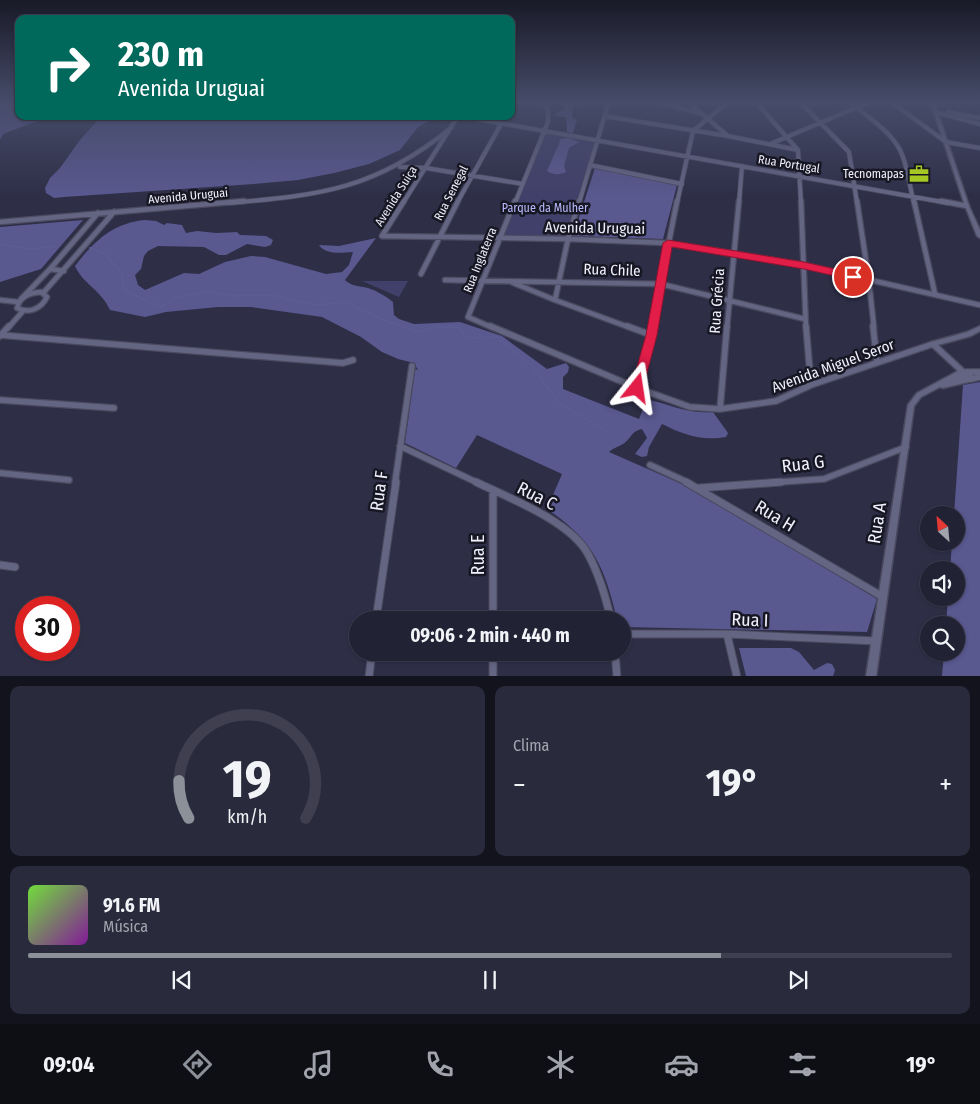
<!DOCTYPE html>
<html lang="pt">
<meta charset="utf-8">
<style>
body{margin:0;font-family:"Fira Sans Condensed",sans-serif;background:#2a2a3d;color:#f1f3f6;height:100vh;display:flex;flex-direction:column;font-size:19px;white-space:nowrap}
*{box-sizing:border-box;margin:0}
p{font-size:16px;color:#a2a4ad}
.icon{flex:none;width:28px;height:28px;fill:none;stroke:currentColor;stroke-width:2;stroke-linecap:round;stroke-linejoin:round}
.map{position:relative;height:676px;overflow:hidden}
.side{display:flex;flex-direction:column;gap:10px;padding:10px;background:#13131d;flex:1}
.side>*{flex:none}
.top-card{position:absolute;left:15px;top:15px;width:500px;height:105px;border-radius:10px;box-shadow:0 1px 4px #0004,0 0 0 1px #3f3f50;background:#00695c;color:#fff;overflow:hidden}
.needle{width:32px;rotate:334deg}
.fabs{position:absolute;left:920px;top:506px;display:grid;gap:10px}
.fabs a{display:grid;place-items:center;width:45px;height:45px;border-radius:50%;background:#222235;box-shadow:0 1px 4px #0004,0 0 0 1px #3f3f50;font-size:25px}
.speed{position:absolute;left:15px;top:596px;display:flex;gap:10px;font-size:25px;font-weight:700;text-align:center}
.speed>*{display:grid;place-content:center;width:65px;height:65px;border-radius:50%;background:#222235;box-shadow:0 1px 4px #0004,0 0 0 1px #3f3f50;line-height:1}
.speed .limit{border:8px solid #d22;background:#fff;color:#111}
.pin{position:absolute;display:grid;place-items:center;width:42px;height:42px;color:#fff;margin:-21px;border:2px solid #fff;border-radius:50%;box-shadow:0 1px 5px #0007}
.me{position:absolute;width:55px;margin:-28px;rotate:15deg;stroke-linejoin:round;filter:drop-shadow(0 0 4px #0008)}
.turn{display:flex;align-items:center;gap:18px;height:105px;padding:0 20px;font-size:22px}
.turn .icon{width:65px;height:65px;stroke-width:2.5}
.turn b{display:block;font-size:35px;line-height:42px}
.big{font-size:38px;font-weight:700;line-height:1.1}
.side .widget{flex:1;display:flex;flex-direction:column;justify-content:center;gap:8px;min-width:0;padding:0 18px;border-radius:10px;background:#2a2a3d}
.side .dial{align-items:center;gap:0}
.dial svg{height:130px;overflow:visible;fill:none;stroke:#3f3f50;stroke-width:7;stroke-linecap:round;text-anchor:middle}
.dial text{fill:#f1f3f6;stroke:none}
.song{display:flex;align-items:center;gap:15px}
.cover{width:60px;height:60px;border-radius:8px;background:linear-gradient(135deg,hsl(100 70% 55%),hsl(290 70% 35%))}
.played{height:5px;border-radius:2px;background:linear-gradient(90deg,#8c9099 75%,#3f3f50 75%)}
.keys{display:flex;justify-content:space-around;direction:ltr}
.heat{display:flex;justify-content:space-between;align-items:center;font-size:28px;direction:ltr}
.side .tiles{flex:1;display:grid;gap:10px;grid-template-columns:1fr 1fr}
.widget:last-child{grid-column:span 2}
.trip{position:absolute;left:349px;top:611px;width:282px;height:50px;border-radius:25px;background:#222235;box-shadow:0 1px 4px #0004,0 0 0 1px #3f3f50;font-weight:700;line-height:50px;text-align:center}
.menu{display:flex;height:80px;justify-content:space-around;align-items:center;background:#0e0e15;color:#a2a4ad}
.menu .icon{width:35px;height:35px}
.menu .selected{color:#8c9099}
.menu b{font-size:22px;color:#f1f3f6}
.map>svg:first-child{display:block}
.green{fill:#41406a}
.forest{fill:#59588f}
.water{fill:#5c5b92}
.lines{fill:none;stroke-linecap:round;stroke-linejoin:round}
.stream-far1{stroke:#5c5b92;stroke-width:1}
.stream{stroke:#5c5b92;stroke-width:2}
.minor-far3-casing{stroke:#4a495f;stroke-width:5.5}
.minor-far2-casing{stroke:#4a495f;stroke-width:7}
.minor-far1-casing{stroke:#4a495f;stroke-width:8}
.minor-casing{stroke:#4a495f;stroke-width:9}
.tertiary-casing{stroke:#4a495f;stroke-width:3}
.minor-far3{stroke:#646582;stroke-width:4}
.minor-far2{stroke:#646582;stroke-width:4.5}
.minor-far1{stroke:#646582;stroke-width:5.5}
.minor{stroke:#646582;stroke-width:7}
.tertiary{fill:#646582;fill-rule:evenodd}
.route{fill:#e11d48;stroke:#92132f}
.labels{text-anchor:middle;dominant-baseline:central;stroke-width:5;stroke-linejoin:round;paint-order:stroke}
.far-street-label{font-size:12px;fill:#efeffd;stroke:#171723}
.far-poi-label{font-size:12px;fill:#efeffd;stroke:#171723;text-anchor:end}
.far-park-label{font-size:12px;fill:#b9bafd;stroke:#171723}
.street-label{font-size:15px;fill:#efeffd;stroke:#171723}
.near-street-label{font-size:18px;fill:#efeffd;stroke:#171723}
</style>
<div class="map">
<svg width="980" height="677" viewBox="0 0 980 677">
<rect width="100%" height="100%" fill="#2e2e47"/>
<!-- green -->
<path class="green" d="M 546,131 L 595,140 L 567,238 L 502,238 Z
M 362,281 L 408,281 L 399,297 Z"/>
<!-- forest -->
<path class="forest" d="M 0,101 L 19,101 L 19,116 L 51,116 L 8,132 L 3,134 L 0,140 Z
M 559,101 L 584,101 L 583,105 L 573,105 L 572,117 L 577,120 L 573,133 L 567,132 L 566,117 L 555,116 L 556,113 L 565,109 Z
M 438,116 L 418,127 L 400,150 L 369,164 L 334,173 L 298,180 L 254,184 L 64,197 L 54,198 L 46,193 L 45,188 L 50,178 L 60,168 L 80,140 L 98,120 L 104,117 Z
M 595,168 L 677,185 L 663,239 L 573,236 Z
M 83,220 L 41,269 L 0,282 L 0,227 Z
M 145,220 L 156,221 L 164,225 L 167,223 L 182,225 L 186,233 L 197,231 L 216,233 L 237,232 L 240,235 L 266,236 L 273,240 L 271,245 L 265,247 L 247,244 L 226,255 L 219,255 L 204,247 L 158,246 L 148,251 L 144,256 L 141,269 L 135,275 L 138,285 L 145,290 L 184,273 L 199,274 L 225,262 L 251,256 L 265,257 L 326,274 L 342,272 L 349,265 L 353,252 C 341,253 326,255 319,245 L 339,246 L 376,238 L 345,280 C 351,286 359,286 368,288 C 377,291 386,296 393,302 L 394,315 L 399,319 L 414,324 L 460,322 L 502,336 L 547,369 L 566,363 L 569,367 L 568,372 L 563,377 L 563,389 L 639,419 L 647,399 C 670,405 689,414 713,412 L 728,433 L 726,437 C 701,441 684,435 662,424 L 649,447 L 647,456 L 642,457 L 635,454 L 647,438 L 642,429 C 630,432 632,438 623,444 C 618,447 613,448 609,452 L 698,491 L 877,599 L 867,632 L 623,627 L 622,620 L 617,620 C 605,567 593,540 547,509 L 562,474 L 477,435 L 456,468 L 405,443 L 415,369 L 418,370 L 414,363 L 398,359 L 382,352 L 361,337 L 322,317 L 251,307 L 218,307 L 166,312 L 145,317 L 110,310 C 101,290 83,284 75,266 C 94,241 113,223 145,220 Z
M 980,382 L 980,676 L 942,676 L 944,653 L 956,652 L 956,625 L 946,625 L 948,598 L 956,598 L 956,570 L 950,570 L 952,543 L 956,542 L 956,515 L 954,515 L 963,385 Z
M 739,648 L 791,648 L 799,652 L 814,670 L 827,663 L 832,664 L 835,670 L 833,676 L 746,676 Z"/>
<!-- water -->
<path class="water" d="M 569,138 L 579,142 L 569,148 L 564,166 L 566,172 C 560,175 553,175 547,171 L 561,139 Z"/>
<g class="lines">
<!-- stream-far1 -->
<path class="stream-far1" d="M 562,101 L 569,109 L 571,132"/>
<!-- stream -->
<path class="stream" d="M 0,244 L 28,249 L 53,247
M 90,248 L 104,253 L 122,273 L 124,290 L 161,307 L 178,297 L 209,291 L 231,296 L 272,295 L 316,305 L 345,302 L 381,319 L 418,332 L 438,327 L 458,327 L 468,338 L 498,337 L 530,364 L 561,405 L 611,433"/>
<defs>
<path id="minor-far3" d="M 655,101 L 698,113
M 687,101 L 728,136
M 755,101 L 798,150 L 801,203
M 799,101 L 849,152 L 857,203
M 849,101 C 867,117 895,133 903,157 C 908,171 910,188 914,203
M 890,101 L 946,142 L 980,148
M 935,112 L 980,124
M 948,112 L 980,118
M 460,116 L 948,203
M 604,116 L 728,136 L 798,150
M 770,144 L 872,101
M 590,165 L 682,184
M 400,167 L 426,168 L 523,184
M 229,203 C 322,195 376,189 451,128
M 403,203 L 458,116
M 457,203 L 501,124
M 515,203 L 548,122 L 548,110 L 542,101
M 579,203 L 609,101
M 677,203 L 693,131 L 729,101
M 739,203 L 742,166"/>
<path id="minor-far2" d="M 579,201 L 568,239 L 555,300 L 631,328
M 801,201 L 806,328
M 857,201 L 869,281 L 874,328
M 914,201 L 935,294
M 941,201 L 967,206
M 0,222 L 244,201
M 382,236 L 568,239 L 668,243 L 804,265 L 980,305
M 382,236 L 404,201
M 50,269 L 64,271
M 421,274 L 458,201
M 445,280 L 661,284 L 805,319
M 511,282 L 555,300
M 41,292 L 47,297 C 41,309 29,314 17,308 C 20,296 30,293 41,292 Z
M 44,292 L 114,212
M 21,299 L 50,269 L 98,213
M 0,300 L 18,302
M 8,328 L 23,311
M 493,328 L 468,317 L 515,201
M 652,328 L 677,201
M 727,328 L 739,201"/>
<path id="minor-far1" d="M 490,326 L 637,388 L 690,407 L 720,409 L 776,401 L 811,385 L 933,344
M 627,326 L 651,335
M 806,326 L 811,385
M 873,326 L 877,362
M 0,335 L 343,363 L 353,360
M 0,336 L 9,326
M 966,372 L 980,372
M 971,379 L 980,377
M 637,388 L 653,326
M 0,400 L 114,408
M 720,409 L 727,326
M 400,446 L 478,483
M 650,465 L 689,483
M 0,473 L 69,480
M 395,483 L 412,366
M 764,483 L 824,479 L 906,447"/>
<path id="minor" d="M 476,482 C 509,498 570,521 588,554 C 599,574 606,598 611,620
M 686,482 L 883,597
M 699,488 L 781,482
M 493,491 L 493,620
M 0,565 L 15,567
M 376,620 L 396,482
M 622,634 L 727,634 L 876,641
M 727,634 L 737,677
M 493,652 L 493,677
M 615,652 L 617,677
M 369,677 L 372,652"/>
<path id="tertiary" d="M 930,101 L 934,101 L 969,206 L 980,230 L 980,238 L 977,236 L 965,206 Z
M 980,326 L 980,331 L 971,336 L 938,345 L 965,370 L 972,372 L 974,379 L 973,381 L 943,388 L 940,387 L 921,397 L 914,406 L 876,677 L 866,677 L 908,405 L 917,393 L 958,371 L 931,346 L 930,344 L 931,342 L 967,332 Z"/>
</defs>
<!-- minor-far3 casing -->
<use href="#minor-far3" class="minor-far3-casing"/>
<!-- minor-far2 casing -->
<use href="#minor-far2" class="minor-far2-casing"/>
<!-- minor-far1 casing -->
<use href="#minor-far1" class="minor-far1-casing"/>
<!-- minor casing -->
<use href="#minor" class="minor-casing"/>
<!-- tertiary casing -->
<use href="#tertiary" class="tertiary-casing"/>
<!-- minor-far3 -->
<use href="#minor-far3" class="minor-far3"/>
<!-- minor-far2 -->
<use href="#minor-far2" class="minor-far2"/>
<!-- minor-far1 -->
<use href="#minor-far1" class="minor-far1"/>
<!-- minor -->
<use href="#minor" class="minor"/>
<!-- tertiary -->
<use href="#tertiary" class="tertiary"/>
</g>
<!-- sky -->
<linearGradient id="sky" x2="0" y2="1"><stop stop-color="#191927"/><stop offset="0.52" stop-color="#464c69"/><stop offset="1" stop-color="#464c69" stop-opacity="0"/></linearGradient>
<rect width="980" height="196" fill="url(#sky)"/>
<!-- route -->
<path class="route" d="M 668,240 L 804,262 L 853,273 L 858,277 L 853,280 L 804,269 L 672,247 L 657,335 L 643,388 L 642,391 L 633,391 L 631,388 L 646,335 L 663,243 Z"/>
<!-- icons -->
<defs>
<symbol id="office-bare" viewBox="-9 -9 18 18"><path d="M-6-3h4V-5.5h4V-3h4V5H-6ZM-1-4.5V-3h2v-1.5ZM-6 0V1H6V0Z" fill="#a5c822" stroke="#171723" stroke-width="2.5" paint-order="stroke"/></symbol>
</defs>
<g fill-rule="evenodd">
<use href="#office-bare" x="905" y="160" width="28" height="28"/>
</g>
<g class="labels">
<!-- far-street labels -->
<g class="far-street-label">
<text transform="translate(789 164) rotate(9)">Rua Portugal</text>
<text transform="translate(451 193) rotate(-63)">Rua Senegal</text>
<text transform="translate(188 196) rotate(-5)">Avenida Uruguai</text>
<text transform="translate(396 196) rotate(-58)">Avenida Suiça</text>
<text transform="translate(480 260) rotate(-68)">Rua Inglaterra</text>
</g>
<!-- far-poi labels -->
<g class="far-poi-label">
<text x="904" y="174">Tecnomapas</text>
</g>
<!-- far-park labels -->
<g class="far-park-label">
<text x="545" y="208">Parque da Mulher</text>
</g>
<!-- street labels -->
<g class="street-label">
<text transform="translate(595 228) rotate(1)">Avenida Uruguai</text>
<text transform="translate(612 270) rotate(2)">Rua Chile</text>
<text transform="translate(717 301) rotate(-86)">Rua Grécia</text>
<text transform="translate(833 366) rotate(-20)">Avenida Miguel Seror</text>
</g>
<!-- near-street labels -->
<g class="near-street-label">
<text transform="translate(803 464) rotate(-7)">Rua G</text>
<text transform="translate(379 491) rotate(-82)">Rua F</text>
<text transform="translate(537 496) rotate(27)">Rua C</text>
<text transform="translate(775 516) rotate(31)">Rua H</text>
<text transform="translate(877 523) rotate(-81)">Rua A</text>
<text transform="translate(478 555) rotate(-90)">Rua E</text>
<text transform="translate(750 620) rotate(2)">Rua I</text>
</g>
</g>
</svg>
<div class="fabs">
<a><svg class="needle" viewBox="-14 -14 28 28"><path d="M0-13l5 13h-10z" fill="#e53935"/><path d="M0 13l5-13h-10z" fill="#a2a4ad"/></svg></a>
<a><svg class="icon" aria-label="sound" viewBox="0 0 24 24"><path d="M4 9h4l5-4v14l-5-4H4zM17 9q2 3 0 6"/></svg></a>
<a><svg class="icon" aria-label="search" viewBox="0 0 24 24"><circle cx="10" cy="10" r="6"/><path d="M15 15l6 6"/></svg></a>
</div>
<div class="speed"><div class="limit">30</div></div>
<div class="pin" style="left:853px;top:277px;background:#d93025"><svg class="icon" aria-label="arrive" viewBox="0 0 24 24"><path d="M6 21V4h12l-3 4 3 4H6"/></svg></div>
<svg class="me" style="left:637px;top:388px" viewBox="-20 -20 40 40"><path d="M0-17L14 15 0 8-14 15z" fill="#e11d48" stroke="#fff" stroke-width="4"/></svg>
<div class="trip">09:06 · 2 min · 440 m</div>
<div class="top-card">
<div class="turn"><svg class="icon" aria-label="right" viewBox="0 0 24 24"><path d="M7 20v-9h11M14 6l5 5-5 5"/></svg><div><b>230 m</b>Avenida Uruguai</div></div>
</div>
</div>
<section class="side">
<div class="tiles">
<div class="widget dial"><svg viewBox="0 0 100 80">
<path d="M14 69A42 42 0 1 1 86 69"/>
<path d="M14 69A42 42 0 0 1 8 46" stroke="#8c9099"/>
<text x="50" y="56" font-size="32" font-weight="700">19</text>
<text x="50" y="72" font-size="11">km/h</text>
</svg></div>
<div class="widget"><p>Clima</p>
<div class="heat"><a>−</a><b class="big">19°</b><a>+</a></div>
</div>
<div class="widget">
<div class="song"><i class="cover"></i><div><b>91.6 FM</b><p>Música</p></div></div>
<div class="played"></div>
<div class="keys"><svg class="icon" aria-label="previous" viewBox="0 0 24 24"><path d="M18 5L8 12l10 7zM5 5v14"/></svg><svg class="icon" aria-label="pause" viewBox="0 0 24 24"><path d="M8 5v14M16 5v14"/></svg><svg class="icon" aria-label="next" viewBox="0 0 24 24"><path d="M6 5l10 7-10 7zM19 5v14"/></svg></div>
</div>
</div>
</section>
<nav class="menu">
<b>09:04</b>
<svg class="icon selected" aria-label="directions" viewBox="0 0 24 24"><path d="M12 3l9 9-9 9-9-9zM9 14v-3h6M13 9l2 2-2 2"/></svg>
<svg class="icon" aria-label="music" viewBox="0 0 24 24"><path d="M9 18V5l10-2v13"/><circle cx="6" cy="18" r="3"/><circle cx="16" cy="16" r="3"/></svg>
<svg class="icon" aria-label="phone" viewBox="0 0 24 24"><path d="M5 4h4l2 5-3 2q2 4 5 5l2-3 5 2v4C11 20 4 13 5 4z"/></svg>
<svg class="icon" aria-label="climate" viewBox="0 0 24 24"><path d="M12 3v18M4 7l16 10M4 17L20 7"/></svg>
<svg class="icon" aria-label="car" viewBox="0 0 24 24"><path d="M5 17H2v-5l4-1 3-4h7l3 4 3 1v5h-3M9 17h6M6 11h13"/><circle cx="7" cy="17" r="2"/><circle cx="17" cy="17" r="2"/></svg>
<svg class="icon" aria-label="filters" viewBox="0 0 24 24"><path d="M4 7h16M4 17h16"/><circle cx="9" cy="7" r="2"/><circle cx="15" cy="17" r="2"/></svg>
<b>19°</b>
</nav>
